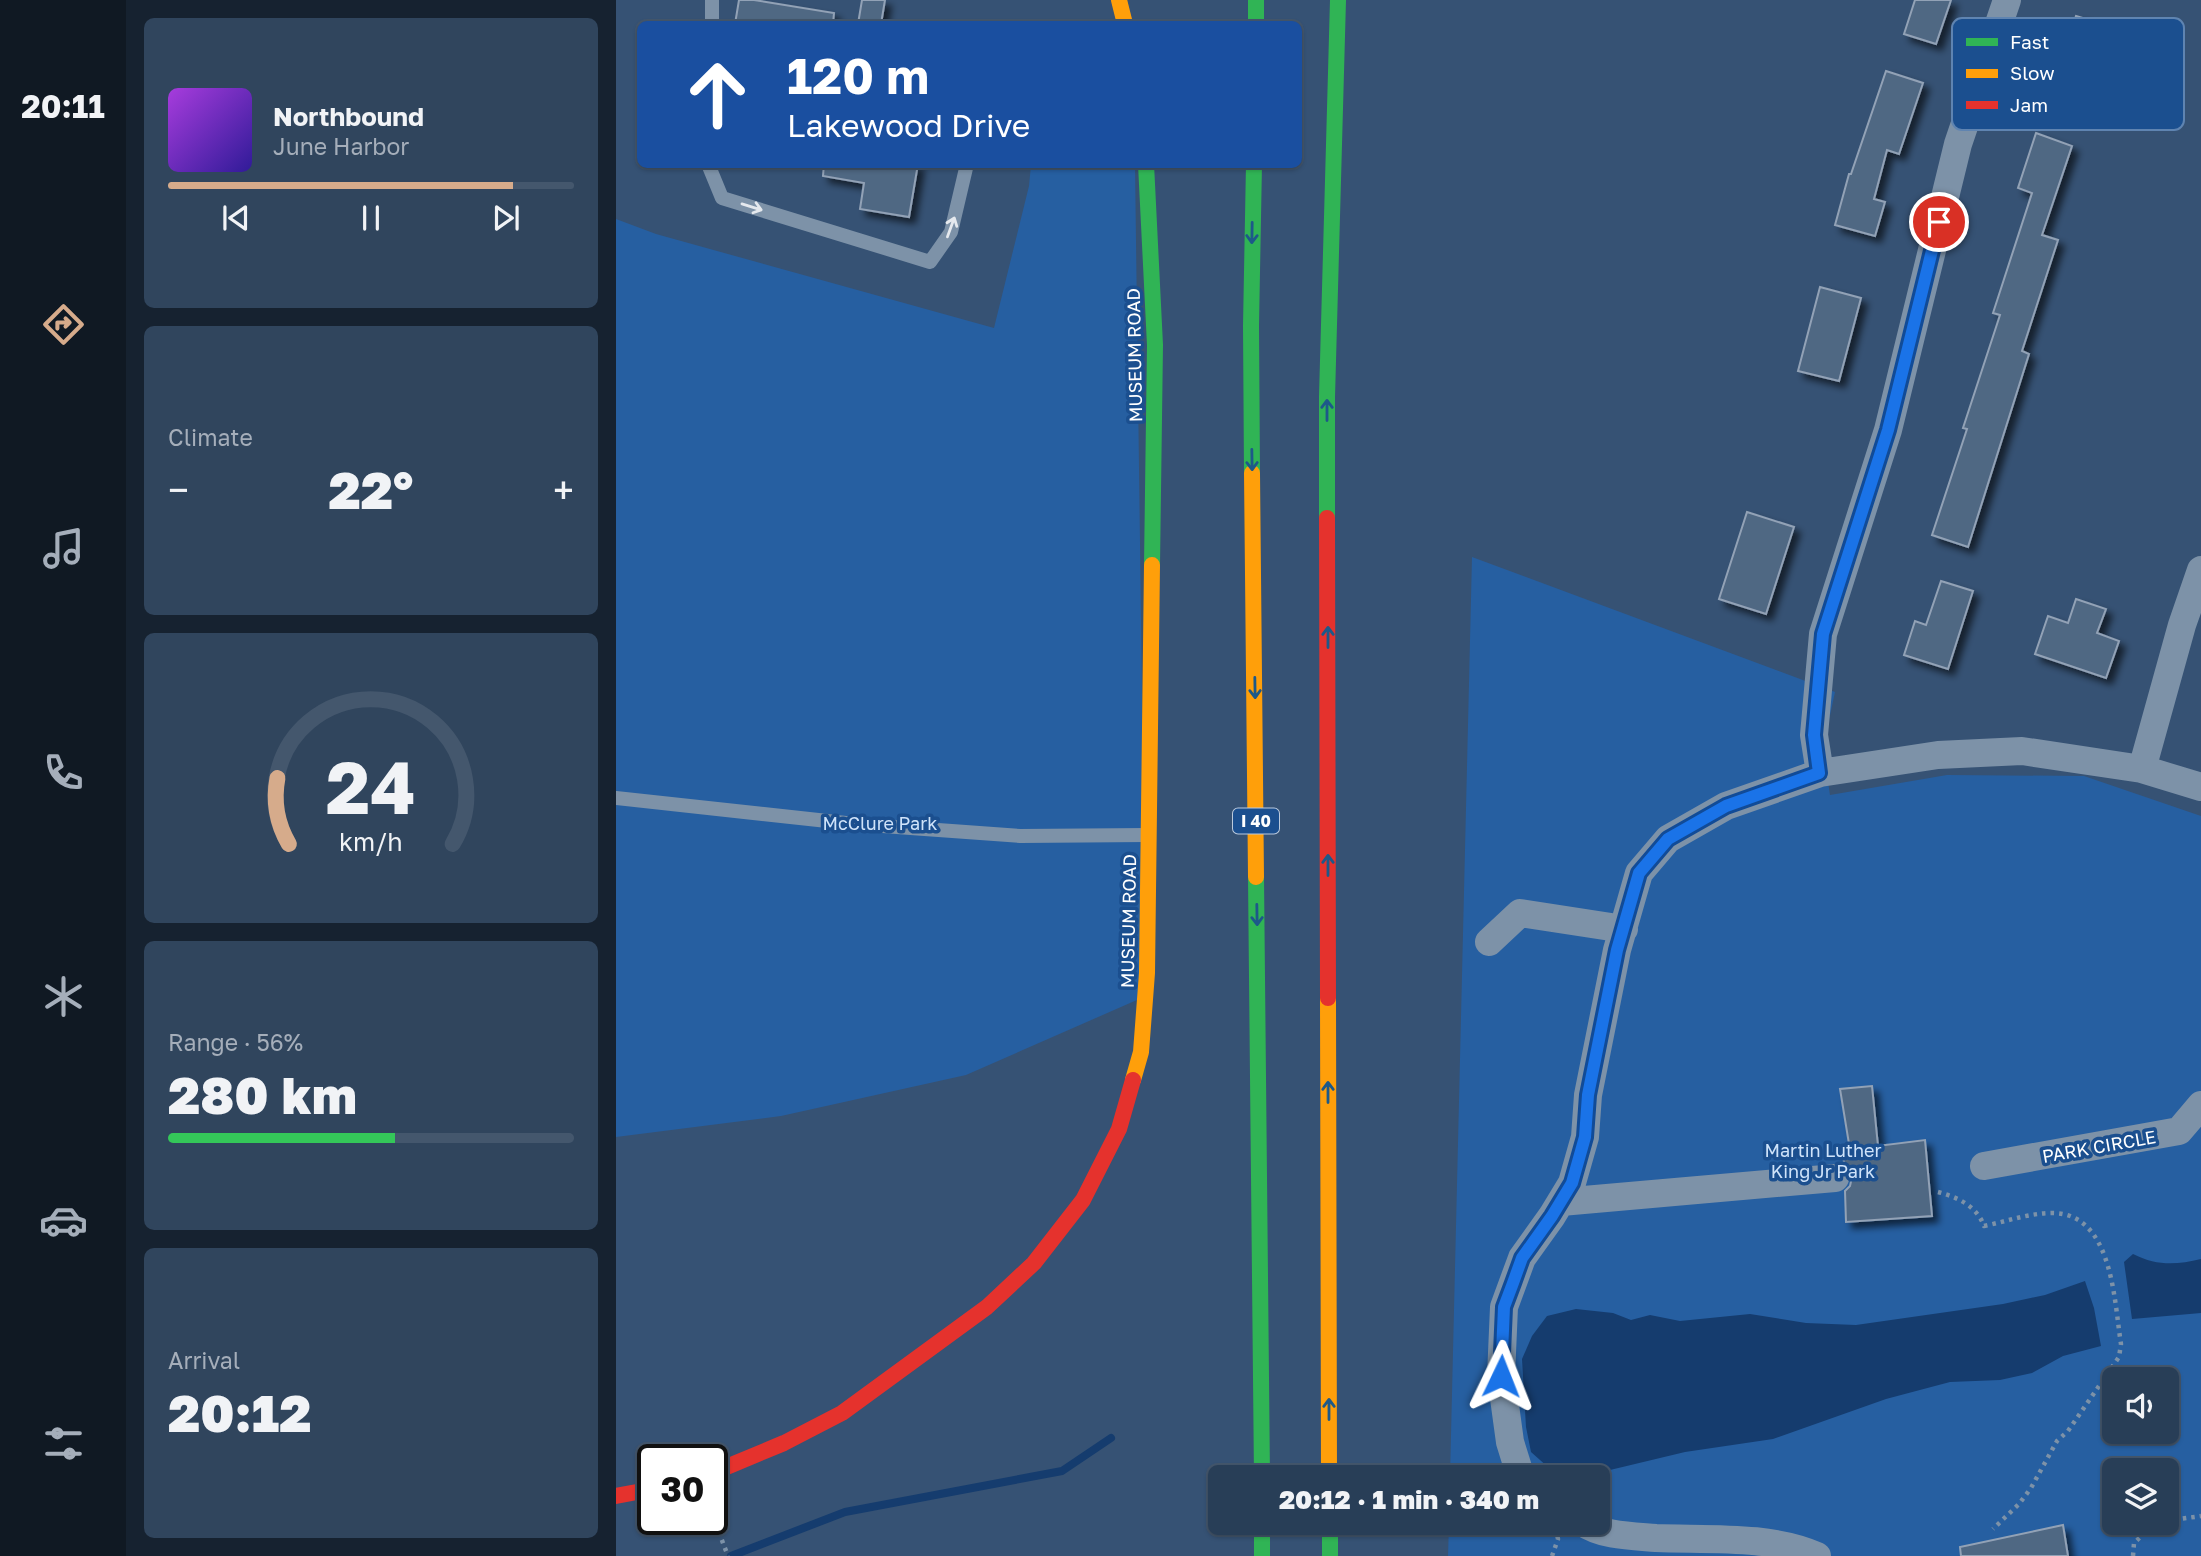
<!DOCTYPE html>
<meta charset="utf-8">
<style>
body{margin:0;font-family:"Golos Text",sans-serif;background:#30455d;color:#f1f3f6;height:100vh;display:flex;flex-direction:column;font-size:26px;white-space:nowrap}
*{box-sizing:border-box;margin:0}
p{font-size:23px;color:#a5aeba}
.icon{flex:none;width:38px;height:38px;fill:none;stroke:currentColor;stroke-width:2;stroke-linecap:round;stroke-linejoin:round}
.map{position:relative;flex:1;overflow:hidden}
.sheet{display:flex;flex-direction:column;gap:18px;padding:18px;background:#162230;width:490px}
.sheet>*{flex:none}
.top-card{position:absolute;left:21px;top:21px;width:665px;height:147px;border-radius:10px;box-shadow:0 2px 5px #0004,0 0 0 2px #44576d;background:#1a4fa0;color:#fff;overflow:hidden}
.controls{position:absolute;left:1486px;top:1367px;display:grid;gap:14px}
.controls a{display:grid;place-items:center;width:77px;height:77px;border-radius:10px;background:#283e57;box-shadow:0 2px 5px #0004,0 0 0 2px #44576d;font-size:35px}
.speed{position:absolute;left:21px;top:1444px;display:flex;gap:14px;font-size:35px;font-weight:700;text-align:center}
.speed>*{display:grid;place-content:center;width:91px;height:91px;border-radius:50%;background:#283e57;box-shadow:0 2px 5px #0004,0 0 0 2px #44576d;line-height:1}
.speed .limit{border:4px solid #111;border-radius:10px;background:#fff;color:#111}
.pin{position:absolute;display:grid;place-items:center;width:60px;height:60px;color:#fff;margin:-30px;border:4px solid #fff;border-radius:50%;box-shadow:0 2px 7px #0007}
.me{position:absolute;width:77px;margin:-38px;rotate:2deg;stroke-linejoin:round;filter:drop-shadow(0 0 5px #0008)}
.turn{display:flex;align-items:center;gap:24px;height:147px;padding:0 35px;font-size:32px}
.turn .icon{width:91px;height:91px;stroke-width:2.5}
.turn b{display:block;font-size:49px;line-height:60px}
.big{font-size:52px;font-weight:800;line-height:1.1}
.sheet .tile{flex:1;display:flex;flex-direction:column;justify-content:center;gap:10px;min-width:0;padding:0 24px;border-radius:10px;background:#30455d}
.sheet .dial{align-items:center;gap:0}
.dial svg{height:182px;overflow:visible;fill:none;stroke:#44576d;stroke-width:7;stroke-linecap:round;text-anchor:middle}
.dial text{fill:#f1f3f6;stroke:none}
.song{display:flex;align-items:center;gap:21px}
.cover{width:84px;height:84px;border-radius:10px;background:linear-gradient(135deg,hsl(280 70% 55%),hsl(250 70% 35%))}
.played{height:7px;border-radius:4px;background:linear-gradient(90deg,#d6ab8b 85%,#44576d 85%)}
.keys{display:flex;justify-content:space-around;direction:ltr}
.heat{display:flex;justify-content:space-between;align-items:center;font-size:38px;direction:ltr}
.charge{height:10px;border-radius:5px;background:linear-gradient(90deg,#34c759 56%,#44576d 0)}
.trip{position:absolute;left:592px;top:1465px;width:402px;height:70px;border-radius:10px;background:#283e57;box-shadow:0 2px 5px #0004,0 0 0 2px #44576d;font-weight:800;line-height:70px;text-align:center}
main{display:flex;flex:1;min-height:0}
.menu{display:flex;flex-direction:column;width:126px;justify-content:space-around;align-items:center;background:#101923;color:#a5aeba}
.menu .icon{width:49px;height:49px}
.menu .current{color:#d6ab8b}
.menu b{font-size:32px;color:#f1f3f6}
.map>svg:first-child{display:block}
.green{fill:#265fa1;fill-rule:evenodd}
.water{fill:#153c6e}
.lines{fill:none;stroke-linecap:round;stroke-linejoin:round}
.stream{stroke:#153c6e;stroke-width:8}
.building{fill:#506783;stroke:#92a2b6;stroke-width:2;filter:url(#shadow)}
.path{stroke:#7d92a8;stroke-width:4.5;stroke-dasharray:3.5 5;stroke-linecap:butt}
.lane{stroke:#7d92a8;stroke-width:14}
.street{stroke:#7d92a8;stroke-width:28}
.fast{stroke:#30b455;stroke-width:16}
.slow{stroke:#ff9f0a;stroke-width:16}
.jam{stroke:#e5322d;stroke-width:16}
.oneway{stroke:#e5e9ee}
.oneway2{stroke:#1d5989}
.route-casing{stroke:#114b97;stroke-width:18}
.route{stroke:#1a73e8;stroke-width:12}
.labels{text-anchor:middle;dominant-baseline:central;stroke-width:7;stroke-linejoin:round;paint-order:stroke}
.shield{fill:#1b4f8f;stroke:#bbcadd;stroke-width:2}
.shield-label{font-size:16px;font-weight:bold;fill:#fff}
.street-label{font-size:18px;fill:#fff;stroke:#1b4f8f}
.park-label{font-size:18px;fill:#cfe3fa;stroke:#1b4f8f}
.key{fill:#1b4f8f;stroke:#5f84b1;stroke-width:2}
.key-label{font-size:19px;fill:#fff}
</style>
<main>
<nav class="menu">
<b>20:11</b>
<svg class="icon current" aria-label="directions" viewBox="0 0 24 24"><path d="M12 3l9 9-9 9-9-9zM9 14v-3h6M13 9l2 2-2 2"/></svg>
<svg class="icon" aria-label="music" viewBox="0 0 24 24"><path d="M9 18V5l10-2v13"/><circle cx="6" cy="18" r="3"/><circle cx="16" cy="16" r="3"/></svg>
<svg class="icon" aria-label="phone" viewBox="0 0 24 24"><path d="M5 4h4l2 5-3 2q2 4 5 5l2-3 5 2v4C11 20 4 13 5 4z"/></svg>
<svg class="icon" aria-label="climate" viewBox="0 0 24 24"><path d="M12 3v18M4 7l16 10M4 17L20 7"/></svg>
<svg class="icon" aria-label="car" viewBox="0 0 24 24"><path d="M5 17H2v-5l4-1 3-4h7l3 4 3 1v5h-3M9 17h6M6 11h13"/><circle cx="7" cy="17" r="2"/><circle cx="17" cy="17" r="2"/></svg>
<svg class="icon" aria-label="filters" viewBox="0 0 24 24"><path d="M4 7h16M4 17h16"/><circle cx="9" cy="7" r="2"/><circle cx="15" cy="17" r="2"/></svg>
</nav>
<section class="sheet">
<div class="tile">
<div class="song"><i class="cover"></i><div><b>Northbound</b><p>June Harbor</p></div></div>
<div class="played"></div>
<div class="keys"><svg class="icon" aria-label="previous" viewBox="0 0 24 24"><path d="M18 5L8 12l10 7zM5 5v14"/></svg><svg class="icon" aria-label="pause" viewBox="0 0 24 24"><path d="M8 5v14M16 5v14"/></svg><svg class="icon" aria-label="next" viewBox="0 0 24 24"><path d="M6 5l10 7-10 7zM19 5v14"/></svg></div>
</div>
<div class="tile"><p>Climate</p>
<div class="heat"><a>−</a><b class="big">22°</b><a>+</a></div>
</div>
<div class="tile dial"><svg viewBox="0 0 100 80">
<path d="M14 69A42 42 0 1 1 86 69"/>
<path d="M14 69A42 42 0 0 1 9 40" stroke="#d6ab8b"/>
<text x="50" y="56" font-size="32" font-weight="700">24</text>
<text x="50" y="72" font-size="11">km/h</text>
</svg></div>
<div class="tile"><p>Range · 56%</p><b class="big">280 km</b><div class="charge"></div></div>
<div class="tile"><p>Arrival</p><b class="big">20:12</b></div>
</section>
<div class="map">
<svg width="1585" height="1556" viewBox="0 0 1585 1556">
<defs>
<filter id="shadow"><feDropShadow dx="6" dy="6" stdDeviation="3.5" flood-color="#0009"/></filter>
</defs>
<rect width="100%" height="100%" fill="#365274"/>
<!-- green -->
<path class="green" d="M 415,165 L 519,165 L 530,996 L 350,1075 L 165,1116 L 0,1137 L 0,219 L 40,234 L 378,328 L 413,186 Z
M 856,557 L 1219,692 L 1207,748 L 1214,795 L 1331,775 L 1468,776 L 1585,816 L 1585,1556 L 832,1556 L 833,1523 L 982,1522 L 982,1477 L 834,1477 ZM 1498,1379 L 1550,1379 L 1550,1432 L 1498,1432 ZM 1498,1470 L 1550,1470 L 1550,1522 L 1498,1522 Z"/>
<!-- water -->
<path class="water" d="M 1517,1254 C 1541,1266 1560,1265 1585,1259 L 1585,1313 L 1516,1319 L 1508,1262 Z
M 1469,1281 L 1478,1308 L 1485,1346 L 1447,1356 L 1416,1373 L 1384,1380 L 1334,1382 L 1270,1399 L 1157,1439 L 1069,1452 L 969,1476 L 933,1468 L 915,1452 L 910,1427 L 906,1359 L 916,1336 L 931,1316 L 960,1309 L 997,1313 L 1015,1320 L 1034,1315 L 1064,1321 L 1134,1314 L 1190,1323 L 1240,1325 L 1387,1304 L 1429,1295 Z"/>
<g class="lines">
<!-- stream -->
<path class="stream" d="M 115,1556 L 229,1512 L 446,1471 L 495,1438"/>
</g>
<!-- building -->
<path class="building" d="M 123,0 L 138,0 L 218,13 L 217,24 L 119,24 Z
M 246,0 L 269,0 L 265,24 L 242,24 Z
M 1299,0 L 1335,0 L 1320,44 L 1288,34 Z
M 1460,16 L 1493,26 L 1468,100 L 1436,89 Z
M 1270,71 L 1307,83 L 1283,154 L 1271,150 L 1258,199 L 1269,202 L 1259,236 L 1219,225 L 1233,174 L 1235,174 Z
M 1420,133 L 1456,146 L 1426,235 L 1442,240 L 1406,351 L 1413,354 L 1352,547 L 1316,535 L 1351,429 L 1347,428 L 1384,315 L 1377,313 L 1416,193 L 1402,188 Z
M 208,164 L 302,164 L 293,217 L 244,209 L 248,183 L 207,176 Z
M 1204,287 L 1245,298 L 1223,381 L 1182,371 Z
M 1131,512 L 1178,527 L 1150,614 L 1103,599 Z
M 1325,581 L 1357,591 L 1332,669 L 1288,655 L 1299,621 L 1310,625 Z
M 1460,599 L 1490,609 L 1481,633 L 1503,641 L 1490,678 L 1419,654 L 1432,616 L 1452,623 Z
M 1256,1086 L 1262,1146 L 1309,1140 L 1316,1216 L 1230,1222 L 1229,1191 L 1234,1186 L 1236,1177 L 1233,1169 L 1228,1164 L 1227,1150 L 1234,1150 L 1224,1089 Z
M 1447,1525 L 1452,1556 L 1345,1556 L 1344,1547 Z"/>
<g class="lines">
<!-- path -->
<path class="path" d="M 1322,1192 C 1341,1197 1361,1206 1368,1226 C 1392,1221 1413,1213 1437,1213 C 1497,1214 1498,1301 1505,1344 L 1503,1357 L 1452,1431 L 1441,1441 L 1415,1488 L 1403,1504 L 1377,1529
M 92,1519 L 102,1530 L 112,1556
M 1550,1521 L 1585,1516
M 936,1556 L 942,1539 L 940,1530
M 1517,1556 L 1518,1543 L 1538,1524 L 1543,1522"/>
<!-- lane -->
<path class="lane" d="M 96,0 L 96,24
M 92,164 L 106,198 L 314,262 L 335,232 L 351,164
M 0,798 L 239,824 L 404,836 L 531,835"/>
<!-- street -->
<path class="street" d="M 1526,769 L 1566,625 L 1585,570
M 1204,773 L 1198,735 L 1207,634 L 1272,430 L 1342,144 L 1391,0
M 873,942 L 904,913 L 1008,929
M 1368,1166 L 1563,1131 L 1585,1105
M 945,1202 L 1219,1178
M 909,1477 L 903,1471 L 894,1442 L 885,1376 L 888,1307 L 906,1258 L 936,1216 L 956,1183 L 969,1137 L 972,1095 L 1001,950 L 1023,873 L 1052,839 L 1110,806 L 1204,773 L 1322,755 L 1406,751 L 1526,769 L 1585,787
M 966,1522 C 986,1536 1015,1536 1040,1538 C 1090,1540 1155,1535 1201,1556"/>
<!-- fast -->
<path class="fast" d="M 640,0 L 640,24
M 530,164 L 539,345 L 536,565
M 636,473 L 635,326 L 638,164
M 711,518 L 711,397 L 722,0
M 640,877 L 646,1477
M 646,1522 L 646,1556
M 714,1522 L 714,1556"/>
<!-- slow -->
<path class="slow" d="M 503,0 L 509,24
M 636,473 L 640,877
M 712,998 L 713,1477
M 517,1080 L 525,1052 L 531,973 L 536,565"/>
<!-- jam -->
<path class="jam" d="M 711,518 L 712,998
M 96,1473 L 168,1443 L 226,1413 L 371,1307 L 418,1263 L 467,1200 L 503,1129 L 517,1080
M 0,1496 L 37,1489"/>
</g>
<!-- one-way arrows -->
<defs><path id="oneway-shaft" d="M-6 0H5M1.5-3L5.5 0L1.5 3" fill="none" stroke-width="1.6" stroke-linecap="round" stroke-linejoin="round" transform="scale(1.75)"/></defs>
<g class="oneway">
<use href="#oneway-shaft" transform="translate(136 207) rotate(17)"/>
<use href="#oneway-shaft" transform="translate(335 227) rotate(-70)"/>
</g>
<g class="oneway2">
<use href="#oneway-shaft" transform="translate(636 233) rotate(91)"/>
<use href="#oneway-shaft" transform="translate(711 410) rotate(-90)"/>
<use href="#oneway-shaft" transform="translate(636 460) rotate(89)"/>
<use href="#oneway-shaft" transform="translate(712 637) rotate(-90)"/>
<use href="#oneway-shaft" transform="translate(639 688) rotate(89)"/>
<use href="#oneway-shaft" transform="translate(712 865) rotate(-90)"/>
<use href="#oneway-shaft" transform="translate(641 915) rotate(89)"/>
<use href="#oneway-shaft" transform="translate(712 1092) rotate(-90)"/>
<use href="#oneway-shaft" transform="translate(713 1409) rotate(-90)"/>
</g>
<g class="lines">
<defs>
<path id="route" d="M 885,1376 L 888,1307 L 897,1283 L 906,1258 L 936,1216 L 956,1183 L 969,1137 L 972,1095 L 1001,950 L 1023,873 L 1052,839 L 1110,806 L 1203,773 L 1198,735 L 1207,634 L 1272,430 L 1323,222"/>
</defs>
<!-- route casing -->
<use href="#route" class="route-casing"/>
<!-- route -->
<use href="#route" class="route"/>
</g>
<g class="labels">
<!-- shield labels -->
<rect class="shield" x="617" y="808.5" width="46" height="25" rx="5"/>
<g class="shield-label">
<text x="640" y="821">I 40</text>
</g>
<!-- street labels -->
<g class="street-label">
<text transform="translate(518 355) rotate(-91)">MUSEUM ROAD</text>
<text transform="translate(512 921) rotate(-89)">MUSEUM ROAD</text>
<text transform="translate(1483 1146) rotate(-10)">PARK CIRCLE</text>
</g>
<!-- park labels -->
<g class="park-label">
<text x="264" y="823">McClure Park</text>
<text x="1207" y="1150">Martin Luther<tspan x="1207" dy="21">King Jr Park</tspan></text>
</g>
</g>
<!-- legend -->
<rect x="1336" y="18" width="232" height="112" rx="10" class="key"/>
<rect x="1350" y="38" width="32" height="8" fill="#30b455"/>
<rect x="1350" y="69" width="32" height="9" fill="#ff9f0a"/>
<rect x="1350" y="101" width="32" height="8" fill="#e5322d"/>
<g class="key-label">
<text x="1394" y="49">Fast</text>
<text x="1394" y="80">Slow</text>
<text x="1394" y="112">Jam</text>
</g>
</svg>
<div class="controls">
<a><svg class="icon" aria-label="sound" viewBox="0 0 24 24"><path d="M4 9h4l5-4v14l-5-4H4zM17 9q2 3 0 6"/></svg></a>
<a><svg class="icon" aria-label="layers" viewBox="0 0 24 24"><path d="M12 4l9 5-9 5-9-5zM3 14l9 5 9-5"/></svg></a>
</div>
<div class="speed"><div class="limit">30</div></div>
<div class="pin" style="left:1323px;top:222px;background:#d93025"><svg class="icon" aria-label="arrive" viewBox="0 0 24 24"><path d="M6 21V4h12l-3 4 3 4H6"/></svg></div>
<svg class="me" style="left:885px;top:1376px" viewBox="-20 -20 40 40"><path d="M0-17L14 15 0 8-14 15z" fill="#1a73e8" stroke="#fff" stroke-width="4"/></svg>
<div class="trip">20:12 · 1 min · 340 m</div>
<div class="top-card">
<div class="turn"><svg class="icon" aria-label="ahead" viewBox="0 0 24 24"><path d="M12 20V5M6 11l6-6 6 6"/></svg><div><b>120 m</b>Lakewood Drive</div></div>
</div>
</div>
</main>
